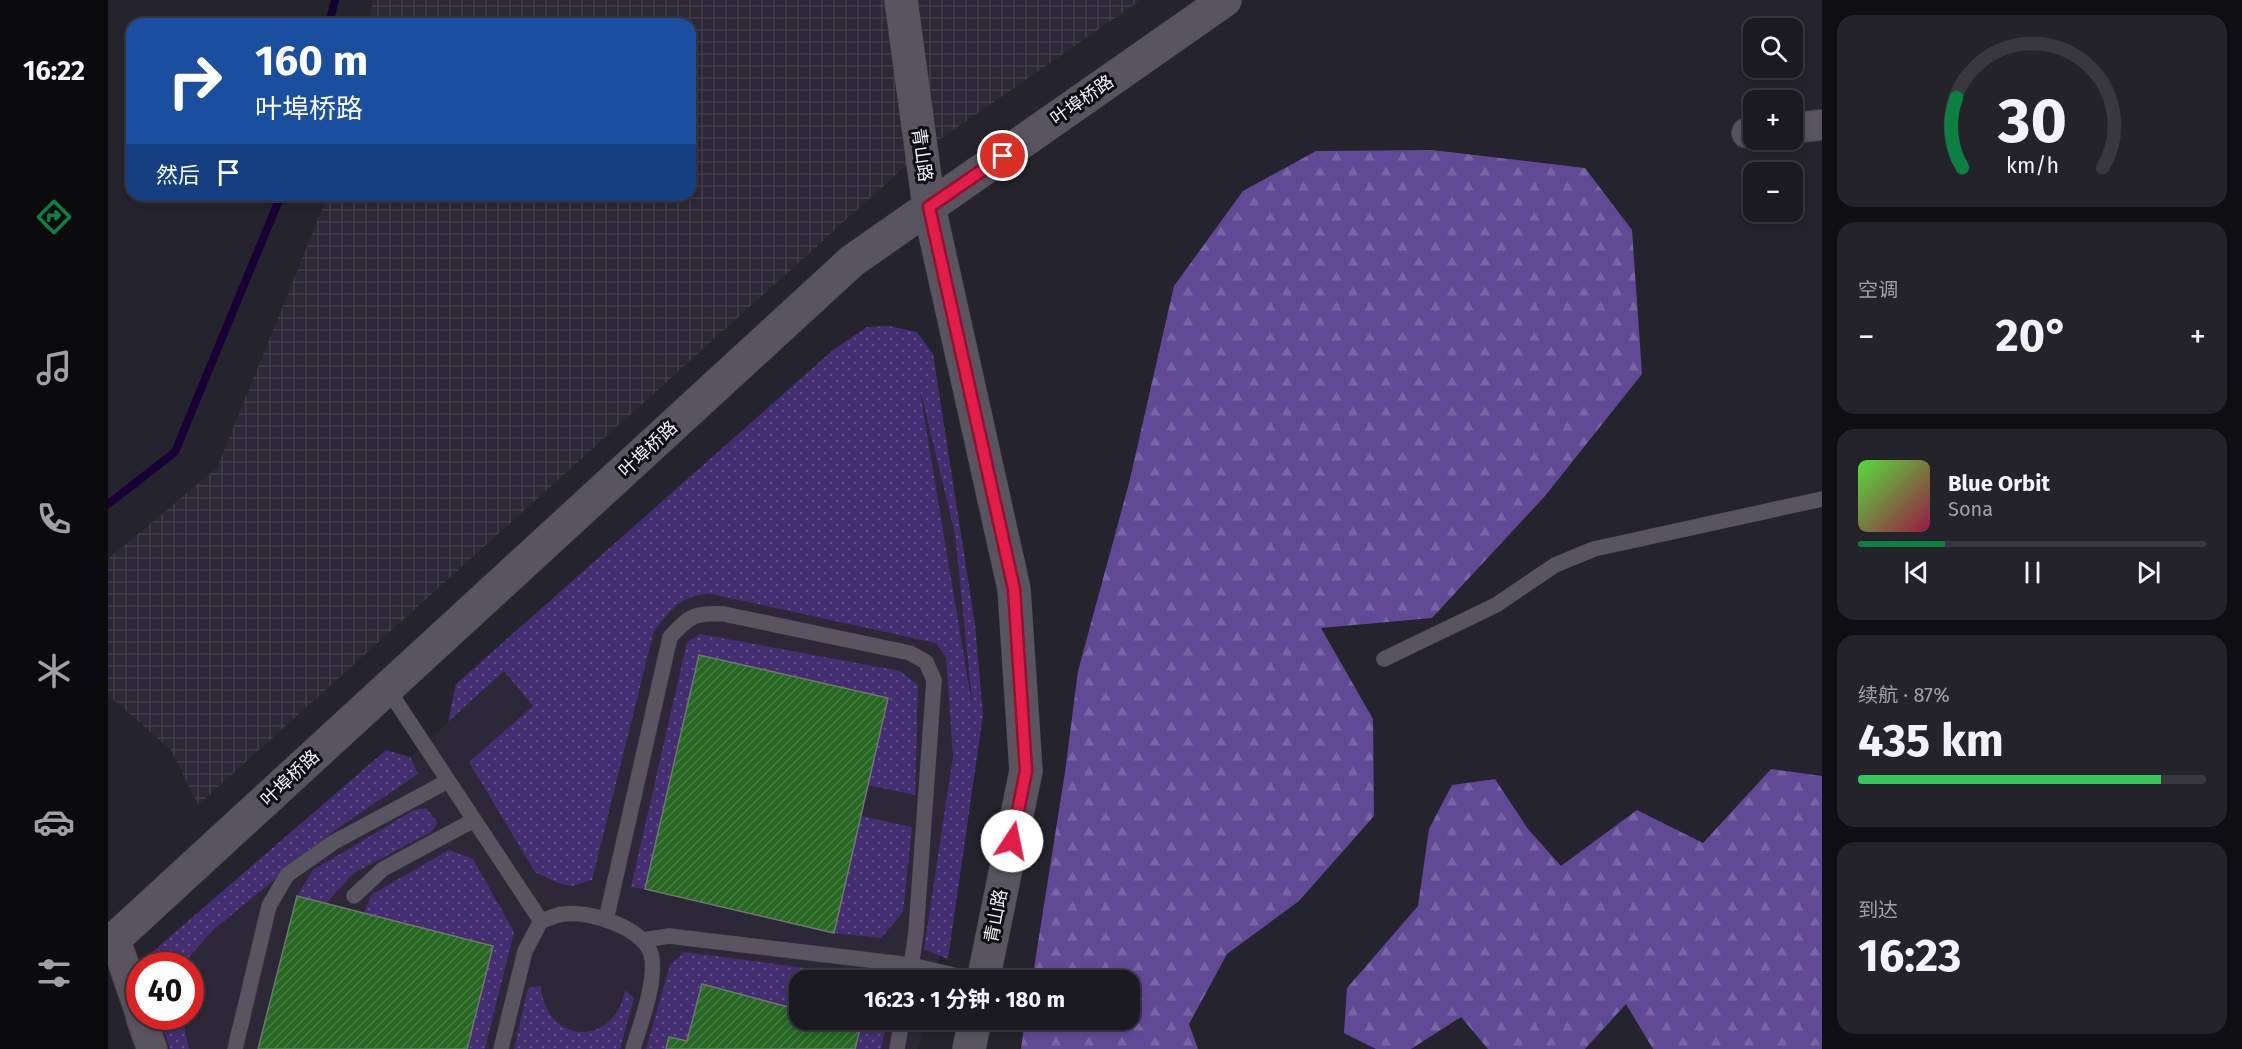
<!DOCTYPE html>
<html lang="zh">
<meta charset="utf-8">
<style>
body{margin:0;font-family:"Fira Sans","Noto Sans SC",sans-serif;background:#25232a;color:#f1f3f6;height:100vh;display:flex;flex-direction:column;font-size:22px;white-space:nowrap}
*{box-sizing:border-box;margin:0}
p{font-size:20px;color:#a0a1a5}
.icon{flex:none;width:33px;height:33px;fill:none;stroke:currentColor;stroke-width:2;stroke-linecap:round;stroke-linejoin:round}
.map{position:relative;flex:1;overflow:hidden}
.side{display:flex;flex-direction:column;gap:15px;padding:15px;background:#0f0e12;width:420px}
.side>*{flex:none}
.guide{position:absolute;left:18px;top:18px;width:570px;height:183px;border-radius:18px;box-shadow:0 3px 9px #0003,0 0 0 2px #3a383f;background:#1a4fa0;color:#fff;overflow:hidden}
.controls{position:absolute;left:1635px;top:18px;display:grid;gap:12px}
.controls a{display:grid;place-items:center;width:60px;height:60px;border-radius:12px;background:#1c1a21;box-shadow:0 3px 9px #0003,0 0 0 2px #3a383f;font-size:30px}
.speed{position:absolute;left:18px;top:952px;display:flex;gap:12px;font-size:30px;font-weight:700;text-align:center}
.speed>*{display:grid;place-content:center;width:78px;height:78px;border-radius:50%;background:#1c1a21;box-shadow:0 3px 9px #0003,0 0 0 2px #3a383f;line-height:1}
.speed .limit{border:9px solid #d22;background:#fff;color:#111}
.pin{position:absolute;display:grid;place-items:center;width:51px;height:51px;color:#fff;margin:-26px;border:3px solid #fff;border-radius:50%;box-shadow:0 2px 6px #0007}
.me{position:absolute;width:66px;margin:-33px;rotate:11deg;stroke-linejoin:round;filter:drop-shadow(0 0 4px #0008)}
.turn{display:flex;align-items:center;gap:21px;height:126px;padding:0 30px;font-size:27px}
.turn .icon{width:78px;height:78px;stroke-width:2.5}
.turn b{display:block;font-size:42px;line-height:51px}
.then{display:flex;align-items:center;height:57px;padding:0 30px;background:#0003;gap:12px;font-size:22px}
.big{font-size:45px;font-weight:700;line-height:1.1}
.side .widget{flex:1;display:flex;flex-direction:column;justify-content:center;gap:9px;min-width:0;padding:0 21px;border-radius:18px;background:#25232a}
.side .dial{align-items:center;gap:0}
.dial svg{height:156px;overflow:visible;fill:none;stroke:#3a383f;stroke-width:7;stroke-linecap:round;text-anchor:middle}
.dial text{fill:#f1f3f6;stroke:none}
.song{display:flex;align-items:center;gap:18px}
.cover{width:72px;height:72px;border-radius:9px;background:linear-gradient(135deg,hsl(110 70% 55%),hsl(340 70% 35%))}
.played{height:6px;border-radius:3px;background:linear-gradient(90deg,#0b8043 25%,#3a383f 25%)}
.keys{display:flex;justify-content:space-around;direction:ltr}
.heat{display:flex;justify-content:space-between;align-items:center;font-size:33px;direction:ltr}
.charge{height:9px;border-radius:4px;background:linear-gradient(90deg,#34c759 87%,#3a383f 0)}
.trip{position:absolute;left:681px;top:970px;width:351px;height:60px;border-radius:18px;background:#1c1a21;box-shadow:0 3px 9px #0003,0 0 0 2px #3a383f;font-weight:700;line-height:60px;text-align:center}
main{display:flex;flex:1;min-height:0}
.dock{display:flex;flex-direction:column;width:108px;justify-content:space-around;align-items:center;background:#0b0a0d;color:#a0a1a5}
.dock .icon{width:42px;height:42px}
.dock .active{color:#0b8043}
.dock b{font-size:27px;color:#f1f3f6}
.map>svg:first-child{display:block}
.built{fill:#2c2837}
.industrial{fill:url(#industrial-grid)}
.forest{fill:url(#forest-firs)}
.park{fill:url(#park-dots);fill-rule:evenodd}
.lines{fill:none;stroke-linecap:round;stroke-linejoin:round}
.stream{stroke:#180036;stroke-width:8}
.building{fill:url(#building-hatch);stroke:#6f786e;stroke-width:1.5}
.lane-casing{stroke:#403e46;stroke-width:16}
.street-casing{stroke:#403e46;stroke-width:32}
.secondary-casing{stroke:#403e46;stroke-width:34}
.lane{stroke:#585560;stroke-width:15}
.street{stroke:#585560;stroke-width:30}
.secondary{stroke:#585560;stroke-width:33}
.route-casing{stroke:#92132f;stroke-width:15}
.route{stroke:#e11d48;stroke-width:10}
.labels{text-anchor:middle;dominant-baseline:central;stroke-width:6;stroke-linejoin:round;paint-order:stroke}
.street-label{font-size:18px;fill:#f1f0f7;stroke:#0e0d11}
</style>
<main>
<nav class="dock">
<b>16:22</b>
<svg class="icon active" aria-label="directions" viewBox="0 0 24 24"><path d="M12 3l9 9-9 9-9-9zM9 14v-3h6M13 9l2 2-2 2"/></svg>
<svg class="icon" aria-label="music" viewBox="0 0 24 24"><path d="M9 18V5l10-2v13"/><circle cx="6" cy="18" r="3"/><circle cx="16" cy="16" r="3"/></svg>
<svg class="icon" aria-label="phone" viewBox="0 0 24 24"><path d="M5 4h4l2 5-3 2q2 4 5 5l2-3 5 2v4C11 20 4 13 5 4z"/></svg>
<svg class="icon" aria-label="climate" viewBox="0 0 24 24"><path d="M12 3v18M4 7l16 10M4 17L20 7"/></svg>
<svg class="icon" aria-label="car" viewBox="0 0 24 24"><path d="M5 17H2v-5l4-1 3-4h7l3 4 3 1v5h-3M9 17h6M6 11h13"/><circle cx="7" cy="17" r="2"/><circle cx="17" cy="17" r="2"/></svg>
<svg class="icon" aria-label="filters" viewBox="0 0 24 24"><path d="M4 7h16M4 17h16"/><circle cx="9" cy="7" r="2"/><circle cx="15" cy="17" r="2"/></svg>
</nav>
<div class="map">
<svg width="1714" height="1049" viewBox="0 0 1714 1049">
<defs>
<pattern id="industrial-grid" width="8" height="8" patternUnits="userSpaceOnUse" patternTransform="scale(1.5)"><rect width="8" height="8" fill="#2c2837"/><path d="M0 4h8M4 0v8" fill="none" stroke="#413d4b"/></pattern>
<pattern id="forest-firs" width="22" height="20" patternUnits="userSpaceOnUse" patternTransform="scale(1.5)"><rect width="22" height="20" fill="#624996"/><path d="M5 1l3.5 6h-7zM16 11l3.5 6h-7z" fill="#7964a5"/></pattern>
<pattern id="park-dots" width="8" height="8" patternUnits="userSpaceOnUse" patternTransform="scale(1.5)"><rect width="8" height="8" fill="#442e71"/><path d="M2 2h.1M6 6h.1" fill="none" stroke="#5f4d86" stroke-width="1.8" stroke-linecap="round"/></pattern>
<pattern id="building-hatch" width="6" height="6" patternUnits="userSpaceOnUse" patternTransform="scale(1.5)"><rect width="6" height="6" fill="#266722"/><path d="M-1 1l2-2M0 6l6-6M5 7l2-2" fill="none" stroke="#467d43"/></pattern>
</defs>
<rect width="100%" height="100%" fill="#25232c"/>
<!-- built -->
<path class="built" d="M 729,364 L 809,371 L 847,534 L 866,714 L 832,955 L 825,981 L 692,981 L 692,1020 L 817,1020 L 810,1049 L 62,1049 L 51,1017 L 82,1017 L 82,966 L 47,966 L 289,769 Z"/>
<!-- industrial -->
<path class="industrial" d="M 265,0 L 1033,0 L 812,153 L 90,805 L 63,750 L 0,695 L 0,559 L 109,468 L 220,195 L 582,195 L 582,24 L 260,24 Z"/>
<!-- forest -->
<path class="forest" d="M 1324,150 L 1477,168 L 1524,230 L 1534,374 L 1437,496 L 1324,618 L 1213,628 L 1265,719 L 1266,816 L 1191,901 L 1119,954 L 1081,1024 L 1090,1049 L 913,1049 L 917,1020 L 1022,1020 L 1022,981 L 924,981 L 957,772 L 970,671 L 1021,483 L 1066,286 L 1135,191 L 1208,151 Z
M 1663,769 L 1714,776 L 1714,1049 L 1545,1049 L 1518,1004 L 1477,1049 L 1380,1049 L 1353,1017 L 1303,1049 L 1268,1049 L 1236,1033 L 1239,988 L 1310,906 L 1321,829 L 1344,785 L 1387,779 L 1420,829 L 1453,866 L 1529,810 L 1595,843 Z"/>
<!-- park -->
<path class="park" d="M 781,326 L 809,332 L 825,354 L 867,624 L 875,715 L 840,959 L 816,949 L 845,756 L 838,657 L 828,643 L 622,598 C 615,597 605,593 598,594 C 573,595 556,616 545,634 L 484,880 L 464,886 L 450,883 L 427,872 L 361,762 L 425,706 L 396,671 L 340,722 L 348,684 L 725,350 L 759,327 ZM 811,385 L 847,534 L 864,700 L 863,699 Z
M 592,634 L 792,671 L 810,685 L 807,795 L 760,785 L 780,698 L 591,655 L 537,889 L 523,887 L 579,642 Z
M 278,750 L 302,757 L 310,774 L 227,830 L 105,930 L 73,966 L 37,966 L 35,960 Z
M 318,808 L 330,823 L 323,832 L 246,873 L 218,903 L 189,896 L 205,870 L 306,810 Z
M 753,816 L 804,827 L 795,912 L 773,938 L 726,933 Z
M 341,850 L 365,859 L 406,932 L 377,1049 L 359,1049 L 385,946 L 256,913 L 263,895 Z
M 576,952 L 750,975 L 748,981 L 692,981 L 691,1009 L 594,985 L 579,1041 L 562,1037 L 558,1049 L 538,1049 L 562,965 Z
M 433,986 C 437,1045 507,1048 517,990 L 526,998 L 512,1049 L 406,1049 L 420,988 Z
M 51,1017 L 74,1017 L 81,1049 L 62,1049 Z
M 733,1020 L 775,1020 L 778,1026 L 773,1049 L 747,1049 L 753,1025 Z"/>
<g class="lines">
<!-- stream -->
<path class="stream" d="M 221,24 L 227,0
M 0,504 L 67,452 L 173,195"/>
</g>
<!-- building -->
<path class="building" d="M 591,655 L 780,698 L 726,933 L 537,889 Z
M 189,896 L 385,946 L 359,1049 L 150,1049 Z
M 594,984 L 692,1010 L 692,1020 L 732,1020 L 753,1025 L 747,1049 L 558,1049 L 561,1037 L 579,1041 Z"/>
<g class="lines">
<defs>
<path id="lane" d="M 1276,659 L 1388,605 L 1447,565 L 1486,549 L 1714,499
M 279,688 L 433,921
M 246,896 L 275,869 L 366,820
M 498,920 L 562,637 C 582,616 586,612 616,614 L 802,653 L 818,662 L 826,680 L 808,932 L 801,981
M 535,940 L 561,936 L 803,965 L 871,981
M 127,1049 L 161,906 L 179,875 L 226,842 L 340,781
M 393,1049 L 417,951 L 433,921 C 440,919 447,915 455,914 C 480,910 540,928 544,958 C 547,988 533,1021 525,1049
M 789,1049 L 794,1020"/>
<path id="street" d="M 1684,128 L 1714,125
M 1639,133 L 1646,132
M 7,939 L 32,1012
M 33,1017 L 44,1049"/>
<path id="secondary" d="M 793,0 L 821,207 L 906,589 L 918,771 L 875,981
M 0,945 L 744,261 L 1117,0
M 861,1049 L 867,1020"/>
</defs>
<!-- lane casing -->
<use href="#lane" class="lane-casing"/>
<!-- street casing -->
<use href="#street" class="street-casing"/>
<!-- secondary casing -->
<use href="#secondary" class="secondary-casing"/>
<!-- lane -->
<use href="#lane" class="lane"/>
<!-- street -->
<use href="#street" class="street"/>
<!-- secondary -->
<use href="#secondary" class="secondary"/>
</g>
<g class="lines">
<defs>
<path id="route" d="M 895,156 L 821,207 L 906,589 L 918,771 L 904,841"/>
</defs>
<!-- route casing -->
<use href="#route" class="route-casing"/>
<!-- route -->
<use href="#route" class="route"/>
</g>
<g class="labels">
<!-- street labels -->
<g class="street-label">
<text transform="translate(974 100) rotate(-35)">叶埠桥路</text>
<text transform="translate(814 155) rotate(82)">青山路</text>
<text transform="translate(540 449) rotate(-43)">叶埠桥路</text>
<text transform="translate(182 778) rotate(-43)">叶埠桥路</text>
<text transform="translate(888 916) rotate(-79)">青山路</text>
</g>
</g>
</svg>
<div class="controls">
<a><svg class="icon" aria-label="search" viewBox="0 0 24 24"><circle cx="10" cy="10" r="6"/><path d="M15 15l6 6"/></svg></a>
<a>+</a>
<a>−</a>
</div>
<div class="speed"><div class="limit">40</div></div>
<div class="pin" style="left:895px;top:156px;background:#d93025"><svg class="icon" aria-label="arrive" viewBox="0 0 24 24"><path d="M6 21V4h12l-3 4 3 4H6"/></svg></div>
<svg class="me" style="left:904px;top:841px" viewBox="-20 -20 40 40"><circle r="19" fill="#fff"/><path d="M0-13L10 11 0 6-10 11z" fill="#e11d48"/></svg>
<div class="trip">16:23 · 1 分钟 · 180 m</div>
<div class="guide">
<div class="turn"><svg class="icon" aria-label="right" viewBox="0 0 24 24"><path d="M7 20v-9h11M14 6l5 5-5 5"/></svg><div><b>160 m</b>叶埠桥路</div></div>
<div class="then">然后<svg class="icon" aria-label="arrive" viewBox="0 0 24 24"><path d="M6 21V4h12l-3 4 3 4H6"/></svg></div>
</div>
</div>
<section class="side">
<div class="widget dial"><svg viewBox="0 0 100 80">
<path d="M14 69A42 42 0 1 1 86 69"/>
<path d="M14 69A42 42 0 0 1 11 33" stroke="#0b8043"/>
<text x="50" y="56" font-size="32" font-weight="700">30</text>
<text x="50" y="72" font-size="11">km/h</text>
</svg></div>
<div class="widget"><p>空调</p>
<div class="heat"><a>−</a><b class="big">20°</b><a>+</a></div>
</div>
<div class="widget">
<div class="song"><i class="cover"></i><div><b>Blue Orbit</b><p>Sona</p></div></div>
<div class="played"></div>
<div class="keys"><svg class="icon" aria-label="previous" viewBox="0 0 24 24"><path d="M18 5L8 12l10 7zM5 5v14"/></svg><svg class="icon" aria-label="pause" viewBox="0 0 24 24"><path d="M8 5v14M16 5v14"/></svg><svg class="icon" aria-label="next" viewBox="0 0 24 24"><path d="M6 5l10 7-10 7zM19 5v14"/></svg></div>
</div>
<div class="widget"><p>续航 · 87%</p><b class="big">435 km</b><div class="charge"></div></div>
<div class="widget"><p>到达</p><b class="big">16:23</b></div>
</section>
</main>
